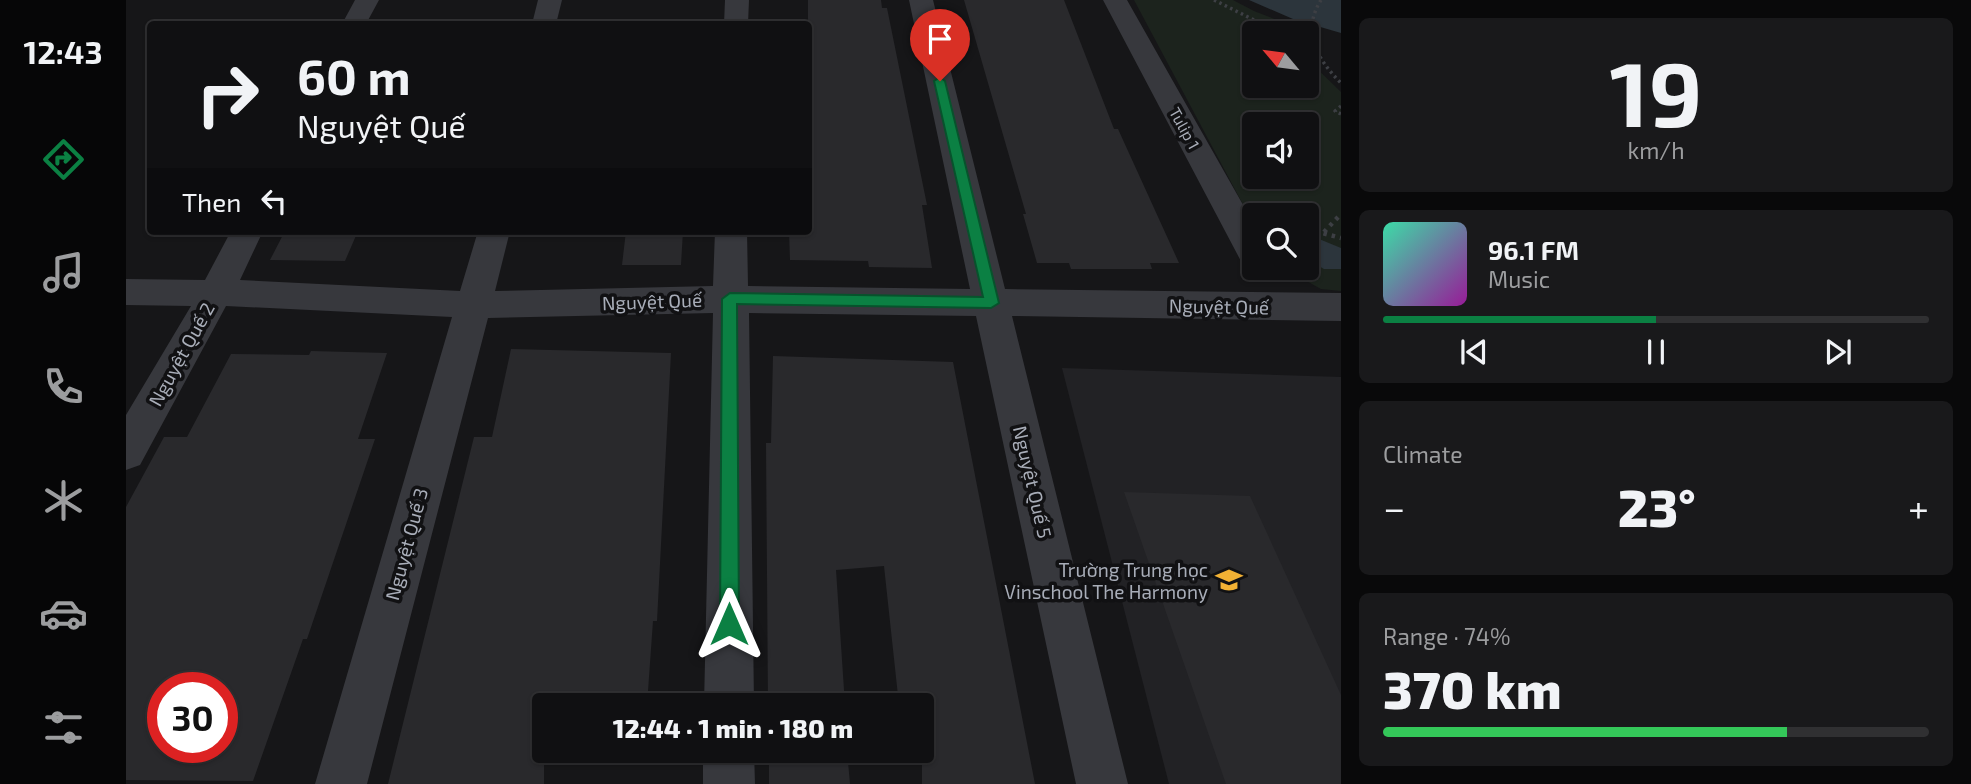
<!DOCTYPE html>
<meta charset="utf-8">
<style>
body{margin:0;font-family:"Exo 2",sans-serif;background:#19191b;color:#f1f3f6;height:100vh;display:flex;flex-direction:column;font-size:26px;white-space:nowrap}
*{box-sizing:border-box;margin:0}
p{font-size:23px;color:#9c9d9f}
.icon{flex:none;width:38px;height:38px;fill:none;stroke:currentColor;stroke-width:2;stroke-linecap:round;stroke-linejoin:round}
.map{position:relative;flex:1;overflow:hidden}
.details{display:flex;flex-direction:column;gap:18px;padding:18px;background:#09090a;width:630px}
.details>*{flex:none}
.guide{position:absolute;left:21px;top:21px;width:665px;height:214px;border-radius:7px;box-shadow:0 2px 5px #0004,0 0 0 2px #303032;background:#101012;color:#f1f3f6;overflow:hidden}
.needle{width:46px;rotate:299deg}
.fabs{position:absolute;left:1116px;top:21px;display:grid;gap:14px}
.fabs a{display:grid;place-items:center;width:77px;height:77px;border-radius:7px;background:#101012;box-shadow:0 2px 5px #0004,0 0 0 2px #303032;font-size:35px}
.speed{position:absolute;left:21px;top:672px;display:flex;gap:14px;font-size:35px;font-weight:700;text-align:center}
.speed>*{display:grid;place-content:center;width:91px;height:91px;border-radius:50%;background:#101012;box-shadow:0 2px 5px #0004,0 0 0 2px #303032;line-height:1}
.speed .limit{border:10px solid #d22;background:#fff;color:#111}
.pin{position:absolute;display:grid;place-items:center;width:60px;height:60px;color:#fff;margin:-72px -30px;border-radius:50% 50% 50% 0;rotate:-45deg;box-shadow:0 0 7px #0007}
.pin .icon{rotate:45deg}
.me{position:absolute;width:77px;margin:-38px;rotate:0deg;stroke-linejoin:round;filter:drop-shadow(0 0 5px #0008)}
.turn{display:flex;align-items:center;gap:24px;height:147px;padding:0 35px;font-size:32px}
.turn .icon{width:91px;height:91px;stroke-width:2.5}
.turn b{display:block;font-size:49px;line-height:60px}
.then{display:flex;align-items:center;height:66px;padding:0 35px;background:#0003;gap:14px;font-size:26px}
.big{font-size:52px;font-weight:800;line-height:1.1}
.details .tile{flex:1;display:flex;flex-direction:column;justify-content:center;gap:10px;min-width:0;padding:0 24px;border-radius:10px;background:#19191b}
.details .dial{align-items:center;gap:0}
.dial b{font-size:91px;line-height:1}
.song{display:flex;align-items:center;gap:21px}
.cover{width:84px;height:84px;border-radius:10px;background:linear-gradient(135deg,hsl(160 70% 55%),hsl(300 70% 35%))}
.played{height:7px;border-radius:4px;background:linear-gradient(90deg,#0b8043 50%,#303032 50%)}
.keys{display:flex;justify-content:space-around;direction:ltr}
.heat{display:flex;justify-content:space-between;align-items:center;font-size:38px;direction:ltr}
.charge{height:10px;border-radius:5px;background:linear-gradient(90deg,#34c759 74%,#303032 0)}
.trip{position:absolute;left:406px;top:693px;width:402px;height:70px;border-radius:7px;background:#101012;box-shadow:0 2px 5px #0004,0 0 0 2px #303032;font-weight:800;line-height:70px;text-align:center}
main{display:flex;flex:1;min-height:0}
.tab-bar{display:flex;flex-direction:column;width:126px;justify-content:space-around;align-items:center;background:#060607;color:#9c9d9f}
.tab-bar .icon{width:49px;height:49px}
.tab-bar .selected{color:#0b8043}
.tab-bar b{font-size:32px;color:#f1f3f6}
.map>svg:first-child{display:block}
.built{fill:#222225}
.green{fill:#1c231d;fill-rule:evenodd}
.water{fill:#2c353c}
.building{fill:#29292c;fill-rule:evenodd}
.lines{fill:none;stroke-linecap:round;stroke-linejoin:round}
.path-far1{stroke:#3d3f44;stroke-width:3.5;stroke-dasharray:2.5 3.5;stroke-linecap:butt}
.path{stroke:#3d3f44;stroke-width:4.5;stroke-dasharray:3.5 5;stroke-linecap:butt}
.minor{fill:#37383d;fill-rule:evenodd}
.route{fill:#0b8043;stroke:#07532c;stroke-width:2}
.labels{text-anchor:middle;dominant-baseline:central;stroke-width:7;stroke-linejoin:round;paint-order:stroke}
.far-street-label{font-size:16px;fill:#a8adb8;stroke:#111113}
.street-label{font-size:19px;fill:#a8adb8;stroke:#111113}
.poi-label{font-size:19px;fill:#a8adb8;stroke:#111113;text-anchor:end}
</style>
<main>
<nav class="tab-bar">
<b>12:43</b>
<svg class="icon selected" aria-label="directions" viewBox="0 0 24 24"><path d="M12 3l9 9-9 9-9-9zM9 14v-3h6M13 9l2 2-2 2"/></svg>
<svg class="icon" aria-label="music" viewBox="0 0 24 24"><path d="M9 18V5l10-2v13"/><circle cx="6" cy="18" r="3"/><circle cx="16" cy="16" r="3"/></svg>
<svg class="icon" aria-label="phone" viewBox="0 0 24 24"><path d="M5 4h4l2 5-3 2q2 4 5 5l2-3 5 2v4C11 20 4 13 5 4z"/></svg>
<svg class="icon" aria-label="climate" viewBox="0 0 24 24"><path d="M12 3v18M4 7l16 10M4 17L20 7"/></svg>
<svg class="icon" aria-label="car" viewBox="0 0 24 24"><path d="M5 17H2v-5l4-1 3-4h7l3 4 3 1v5h-3M9 17h6M6 11h13"/><circle cx="7" cy="17" r="2"/><circle cx="17" cy="17" r="2"/></svg>
<svg class="icon" aria-label="filters" viewBox="0 0 24 24"><path d="M4 7h16M4 17h16"/><circle cx="9" cy="7" r="2"/><circle cx="15" cy="17" r="2"/></svg>
</nav>
<div class="map">
<svg width="1215" height="784" viewBox="0 0 1215 784">
<rect width="100%" height="100%" fill="#161618"/>
<!-- built -->
<path class="built" d="M 936,368 L 1215,377 L 1215,784 L 1043,784 Z"/>
<!-- green -->
<path class="green" d="M 1008,0 L 1107,0 L 1128,11 L 1169,27 L 1171,33 L 1129,33 L 1129,86 L 1181,86 L 1181,59 L 1215,92 L 1215,291 L 1195,289 L 1157,268 L 1181,268 L 1181,215 L 1129,215 L 1129,227 ZM 1129,124 L 1181,124 L 1181,177 L 1129,177 Z"/>
<!-- water -->
<path class="water" d="M 1123,0 L 1215,0 L 1215,33 L 1167,19 Z
M 1193,239 L 1215,248 L 1215,269 L 1198,269 L 1181,259 L 1181,240 Z"/>
<!-- building -->
<path class="building" d="M 682,0 L 755,0 L 756,8 L 761,8 L 801,205 L 796,205 L 806,268 L 743,267 L 742,261 L 664,260 L 663,231 L 682,231 Z
M 838,0 L 938,0 L 988,129 L 992,129 L 1053,263 L 1024,263 L 1026,269 L 945,269 L 943,263 L 911,263 L 897,214 L 900,214 Z
M 159,231 L 232,231 L 219,261 L 144,260 Z
M 500,231 L 557,231 L 555,265 L 496,265 Z
M 385,349 L 545,353 L 531,621 L 527,621 L 521,705 L 418,705 L 418,784 L 262,784 L 348,437 L 366,437 Z
M 185,351 L 261,353 L 232,439 L 249,439 L 181,639 L 177,639 L 127,781 L 0,780 L 0,507 L 38,437 L 61,437 L 105,354 L 183,355 ZM 37,688 L 96,688 L 96,747 L 37,747 Z
M 647,356 L 827,362 L 909,784 L 796,784 L 796,705 L 773,705 L 758,566 L 710,570 L 719,705 L 642,705 L 640,443 L 645,443 Z
M 998,492 L 1124,496 L 1215,695 L 1215,784 L 1100,784 Z
M 643,751 L 721,751 L 724,784 L 643,784 Z"/>
<g class="lines">
<!-- path-far1 -->
<path class="path-far1" d="M 1088,0 L 1128,20 L 1170,33
M 1195,0 C 1175,32 1191,59 1215,83
M 1215,106 L 1209,111 L 1215,114"/>
<!-- path -->
<path class="path" d="M 1181,229 L 1215,238
M 1198,232 L 1215,214"/>
<!-- minor -->
<path class="minor" d="M 229,0 L 253,0 L 240,24 L 216,24 Z
M 412,0 L 436,0 L 430,24 L 406,24 Z
M 599,0 L 623,0 L 622,24 L 598,24 Z
M 783,0 L 807,0 L 879,289 L 1215,293 L 1215,321 L 886,316 L 1002,784 L 950,784 L 850,316 L 623,313 L 628,705 L 578,705 L 587,313 L 362,318 L 241,784 L 189,784 L 326,317 L 100,306 L 14,465 L 0,470 L 0,415 L 65,306 L 0,305 L 0,279 L 79,280 L 105,231 L 137,231 L 114,280 L 334,291 L 352,231 L 384,231 L 369,291 L 587,286 L 589,231 L 621,231 L 622,286 L 844,289 Z
M 977,0 L 1001,0 L 1129,226 L 1131,268 L 1117,265 Z
M 577,751 L 628,751 L 629,784 L 577,784 Z"/>
</g>
<!-- route -->
<path class="route" d="M 814,77 L 819,81 L 873,303 L 865,308 L 611,304 L 613,624 L 610,631 L 603,634 L 596,631 L 594,624 L 596,299 L 604,293 L 857,297 L 808,81 Z"/>
<!-- icons -->
<defs>
<symbol id="school-bare" viewBox="-9 -9 18 18"><path d="M0-5L7-2L0 1L-7-2ZM-4 1L0 2.5L4 1V4Q0 6-4 4Z" fill="#f2b134" stroke="#111113" stroke-width="2.5" paint-order="stroke"/></symbol>
</defs>
<g fill-rule="evenodd">
<use href="#school-bare" x="1084" y="561" width="38" height="38"/>
</g>
<g class="labels">
<!-- far-street labels -->
<g class="far-street-label">
<text transform="translate(1059 128) rotate(61)">Tulip 1</text>
</g>
<!-- street labels -->
<g class="street-label">
<text transform="translate(526 301) rotate(-2)">Nguyệt Quế</text>
<text transform="translate(1093 306) rotate(1)">Nguyệt Quế</text>
<text transform="translate(55 354) rotate(-61)">Nguyệt Quế 2</text>
<text transform="translate(907 482) rotate(77)">Nguyệt Quế 5</text>
<text transform="translate(280 544) rotate(-75)">Nguyệt Quế 3</text>
</g>
<!-- poi labels -->
<g class="poi-label">
<text x="1082" y="569">Trường Trung học<tspan x="1082" dy="22">Vinschool The Harmony</tspan></text>
</g>
</g>
</svg>
<div class="fabs">
<a><svg class="needle" viewBox="-14 -14 28 28"><path d="M0-13l5 13h-10z" fill="#e53935"/><path d="M0 13l5-13h-10z" fill="#9c9d9f"/></svg></a>
<a><svg class="icon" aria-label="sound" viewBox="0 0 24 24"><path d="M4 9h4l5-4v14l-5-4H4zM17 9q2 3 0 6"/></svg></a>
<a><svg class="icon" aria-label="search" viewBox="0 0 24 24"><circle cx="10" cy="10" r="6"/><path d="M15 15l6 6"/></svg></a>
</div>
<div class="speed"><div class="limit">30</div></div>
<div class="pin" style="left:814px;top:81px;background:#d93025"><svg class="icon" aria-label="arrive" viewBox="0 0 24 24"><path d="M6 21V4h12l-3 4 3 4H6"/></svg></div>
<svg class="me" style="left:603px;top:624px" viewBox="-20 -20 40 40"><path d="M0-17L14 15 0 8-14 15z" fill="#0b8043" stroke="#fff" stroke-width="4"/></svg>
<div class="trip">12:44 · 1 min · 180 m</div>
<div class="guide">
<div class="turn"><svg class="icon" aria-label="right" viewBox="0 0 24 24"><path d="M7 20v-9h11M14 6l5 5-5 5"/></svg><div><b>60 m</b>Nguyệt Quế</div></div>
<div class="then">Then<svg class="icon" aria-label="left" viewBox="0 0 24 24"><path d="M17 20v-9H6M10 6l-5 5 5 5"/></svg></div>
</div>
</div>
<section class="details">
<div class="tile dial"><b>19</b><p>km/h</p></div>
<div class="tile">
<div class="song"><i class="cover"></i><div><b>96.1 FM</b><p>Music</p></div></div>
<div class="played"></div>
<div class="keys"><svg class="icon" aria-label="previous" viewBox="0 0 24 24"><path d="M18 5L8 12l10 7zM5 5v14"/></svg><svg class="icon" aria-label="pause" viewBox="0 0 24 24"><path d="M8 5v14M16 5v14"/></svg><svg class="icon" aria-label="next" viewBox="0 0 24 24"><path d="M6 5l10 7-10 7zM19 5v14"/></svg></div>
</div>
<div class="tile"><p>Climate</p>
<div class="heat"><a>−</a><b class="big">23°</b><a>+</a></div>
</div>
<div class="tile"><p>Range · 74%</p><b class="big">370 km</b><div class="charge"></div></div>
</section>
</main>
